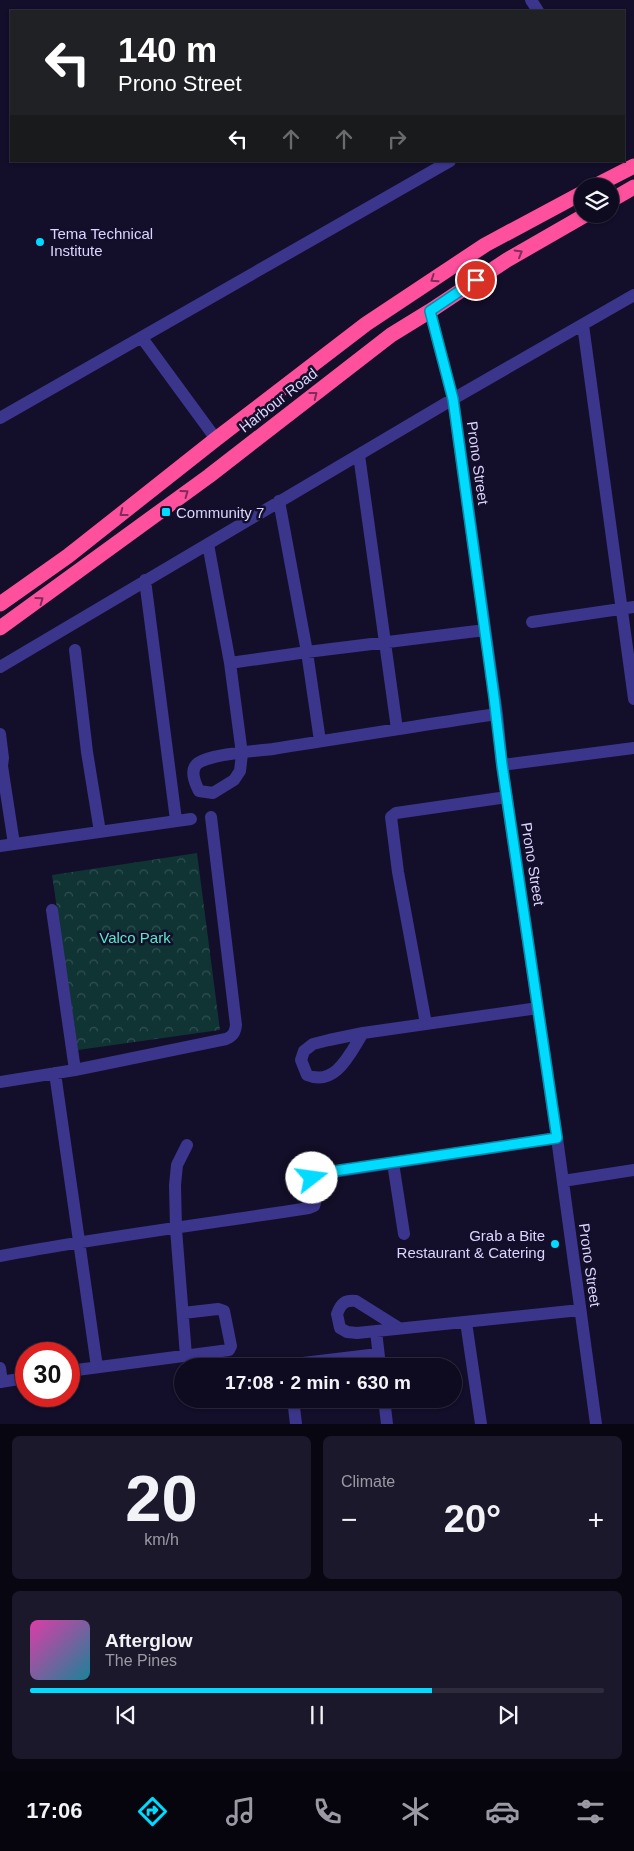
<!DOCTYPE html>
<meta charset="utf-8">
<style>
body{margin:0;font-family:Arial,sans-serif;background:#1c182c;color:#f1f3f6;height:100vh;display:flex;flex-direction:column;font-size:19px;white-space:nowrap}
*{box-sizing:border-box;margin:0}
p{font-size:16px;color:#9b9aa4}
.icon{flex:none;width:28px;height:28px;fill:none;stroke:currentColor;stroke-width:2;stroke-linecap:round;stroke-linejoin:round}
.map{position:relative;height:1424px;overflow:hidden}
.side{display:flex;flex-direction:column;gap:12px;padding:12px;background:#080611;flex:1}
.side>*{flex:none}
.banner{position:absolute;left:10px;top:10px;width:615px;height:152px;border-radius:0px;box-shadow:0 1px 4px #0004,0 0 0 1px #2e2b3d;background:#202124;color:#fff;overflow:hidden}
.buttons{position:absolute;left:574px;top:178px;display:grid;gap:10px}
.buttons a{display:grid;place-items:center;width:45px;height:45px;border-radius:50%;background:#0e0a1f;box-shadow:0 1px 4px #0004,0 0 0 1px #2e2b3d;font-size:25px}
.speed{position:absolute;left:15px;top:1342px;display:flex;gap:10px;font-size:25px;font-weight:700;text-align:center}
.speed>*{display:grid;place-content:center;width:65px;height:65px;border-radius:50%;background:#0e0a1f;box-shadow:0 1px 4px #0004,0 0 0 1px #2e2b3d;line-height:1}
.speed .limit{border:8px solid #d22;background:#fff;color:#111}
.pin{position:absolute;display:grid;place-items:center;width:42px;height:42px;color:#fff;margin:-21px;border:2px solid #fff;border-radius:50%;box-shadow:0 1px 5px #0007}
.me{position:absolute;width:55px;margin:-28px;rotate:75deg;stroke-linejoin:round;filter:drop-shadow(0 0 4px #0008)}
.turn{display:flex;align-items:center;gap:18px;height:105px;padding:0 25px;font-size:22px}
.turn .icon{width:65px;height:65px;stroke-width:2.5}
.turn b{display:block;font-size:35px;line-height:42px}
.lanes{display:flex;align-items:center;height:48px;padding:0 25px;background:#0003;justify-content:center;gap:25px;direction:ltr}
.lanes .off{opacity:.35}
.big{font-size:38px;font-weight:800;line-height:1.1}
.side .widget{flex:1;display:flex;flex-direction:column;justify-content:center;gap:8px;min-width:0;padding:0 18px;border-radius:8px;background:#1c182c}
.side .dial{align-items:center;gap:0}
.dial b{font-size:65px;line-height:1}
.song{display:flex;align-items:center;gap:15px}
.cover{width:60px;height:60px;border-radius:8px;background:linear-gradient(135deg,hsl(320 70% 55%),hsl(190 70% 35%))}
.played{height:5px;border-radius:2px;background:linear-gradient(90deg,#01dbff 70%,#2e2b3d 70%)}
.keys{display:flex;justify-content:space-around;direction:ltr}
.heat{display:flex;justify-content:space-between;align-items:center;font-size:28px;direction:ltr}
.side .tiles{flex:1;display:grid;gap:12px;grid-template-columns:1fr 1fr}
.widget:last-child{grid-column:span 2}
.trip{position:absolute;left:174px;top:1358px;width:288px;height:50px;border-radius:25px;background:#0e0a1f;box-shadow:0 1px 4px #0004,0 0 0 1px #2e2b3d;font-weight:800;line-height:50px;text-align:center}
.tabs{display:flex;height:80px;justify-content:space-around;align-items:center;background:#06040c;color:#9b9aa4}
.tabs .icon{width:35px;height:35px}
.tabs .on{color:#01dbff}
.tabs b{font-size:22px;color:#f1f3f6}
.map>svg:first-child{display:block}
.park{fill:url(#park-crowns)}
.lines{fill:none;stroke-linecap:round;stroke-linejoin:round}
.minor{stroke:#3b358c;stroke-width:12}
.highway{stroke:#ff509d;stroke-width:15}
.oneway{stroke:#7d2c5d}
.route-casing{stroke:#018ea6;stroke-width:12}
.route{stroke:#01dbff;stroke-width:9}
.poi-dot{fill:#01dbff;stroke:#130e29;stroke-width:2}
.labels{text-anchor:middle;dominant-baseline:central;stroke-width:5;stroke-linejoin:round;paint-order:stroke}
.poi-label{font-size:15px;fill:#dcd5ff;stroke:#130e29;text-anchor:start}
.street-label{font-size:15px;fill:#dcd5ff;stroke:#130e29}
.park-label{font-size:15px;fill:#56eacb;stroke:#130e29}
</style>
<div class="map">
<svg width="634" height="1424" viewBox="0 0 634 1424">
<defs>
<pattern id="park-crowns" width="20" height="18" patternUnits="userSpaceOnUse" patternTransform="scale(1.25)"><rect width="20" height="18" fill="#103333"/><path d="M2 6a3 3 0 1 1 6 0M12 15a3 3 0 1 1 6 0" fill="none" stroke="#325052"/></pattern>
</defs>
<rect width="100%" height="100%" fill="#130e29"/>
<!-- park -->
<path class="park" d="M 197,853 L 220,1030 L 78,1050 L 52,875 Z"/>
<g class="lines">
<!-- minor -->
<path class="minor" d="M 531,0 L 538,11
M 430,311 L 453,399 L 497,714 L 502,765 L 557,1138 L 596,1424
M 583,325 L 634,699
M 142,338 L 216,439
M 0,418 L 450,161
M 359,455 L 397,729
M 279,501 L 307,652 L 320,741
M 208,544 L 230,663 L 242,754 L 240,771 L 234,780 L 213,793 L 199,791 C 195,783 189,770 198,763 C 211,754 256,751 273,749 C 348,737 422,725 497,714
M 145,580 L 176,820
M 532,622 L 634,607
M 75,650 L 87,752 L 100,832
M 230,663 L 307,652 L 485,630
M 0,667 L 453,399 L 634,295
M 0,734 L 3,758 L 2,766 L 14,844
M 502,765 L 634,748
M 0,846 L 191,819
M 52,910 L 75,1070
M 426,1024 L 398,872 L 391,817 L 396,813 L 507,797
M 363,1033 C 350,1053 336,1087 307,1075 L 301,1060 L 304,1051 L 313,1044 L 329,1040 L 363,1033 L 538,1008
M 55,1073 L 97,1367
M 0,1082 L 75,1070 L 226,1039 C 233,1036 235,1033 236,1025 L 211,817
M 393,1163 L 404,1234
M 563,1181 L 634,1170
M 0,1256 C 102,1237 206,1224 309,1208 L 314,1206 L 315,1203 L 312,1178 L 313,1175 L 557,1138
M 466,1322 L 481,1424
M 399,1328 L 356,1301 C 345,1300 341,1303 337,1314 L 340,1328 L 347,1332 L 357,1333 L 580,1310
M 376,1331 L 380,1366
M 186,1356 L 176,1229 L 175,1185 L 177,1165 L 187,1145
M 278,1366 L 378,1354
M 0,1368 L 2,1382
M 69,1371 L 229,1350 L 231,1346 L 224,1311 L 218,1309 L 183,1313
M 0,1382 L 26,1378
M 293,1399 L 296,1424
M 384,1399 L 387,1424"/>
<!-- highway -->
<path class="highway" d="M 595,186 L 634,166
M 610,201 L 634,187
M 0,604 L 68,556 L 216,439 L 366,324 L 485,245 L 582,193
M 0,628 L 209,476 L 391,335 L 430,311 L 507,260 L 587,214"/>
</g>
<!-- one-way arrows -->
<defs><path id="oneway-chevron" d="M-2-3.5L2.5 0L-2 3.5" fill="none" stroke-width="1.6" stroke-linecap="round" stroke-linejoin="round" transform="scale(1.25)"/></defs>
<g class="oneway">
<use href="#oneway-chevron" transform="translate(519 253) rotate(-30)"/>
<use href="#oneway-chevron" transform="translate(434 279) rotate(146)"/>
<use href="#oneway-chevron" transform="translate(314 395) rotate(-38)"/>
<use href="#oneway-chevron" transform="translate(185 493) rotate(-36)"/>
<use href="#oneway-chevron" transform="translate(123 513) rotate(142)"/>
<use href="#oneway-chevron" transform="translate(40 600) rotate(-36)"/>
</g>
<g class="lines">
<defs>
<path id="route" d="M 312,1178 L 313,1175 L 341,1170 L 557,1138 L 502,765 L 494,697 L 453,399 L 430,311 L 476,280"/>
</defs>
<!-- route casing -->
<use href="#route" class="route-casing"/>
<!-- route -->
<use href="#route" class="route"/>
</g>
<!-- markers -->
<g class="poi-dot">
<circle cx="40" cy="242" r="5"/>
<rect x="161" y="507" width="10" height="10" rx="2.5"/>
<circle cx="555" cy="1244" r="5"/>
</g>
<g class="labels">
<!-- poi labels -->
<g class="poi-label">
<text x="50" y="233">Tema Technical<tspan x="50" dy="17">Institute</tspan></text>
<text x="176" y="512">Community 7</text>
<text x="545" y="1235" text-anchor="end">Grab a Bite<tspan x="545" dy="17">Restaurant &amp; Catering</tspan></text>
</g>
<!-- street labels -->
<g class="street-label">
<text transform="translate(278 400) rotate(-38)">Harbour Road</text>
<text transform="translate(478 463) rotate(82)">Prono Street</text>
<text transform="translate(533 864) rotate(81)">Prono Street</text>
<text transform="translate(590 1265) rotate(82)">Prono Street</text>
</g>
<!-- park labels -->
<g class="park-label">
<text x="135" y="937">Valco Park</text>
</g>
</g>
</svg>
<div class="buttons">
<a><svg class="icon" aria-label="layers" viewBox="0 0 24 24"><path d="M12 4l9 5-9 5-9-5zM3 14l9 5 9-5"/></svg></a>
</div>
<div class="speed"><div class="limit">30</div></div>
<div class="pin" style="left:476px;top:280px;background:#d93025"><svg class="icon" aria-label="arrive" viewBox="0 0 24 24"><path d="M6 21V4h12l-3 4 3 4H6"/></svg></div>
<svg class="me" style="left:312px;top:1178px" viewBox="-20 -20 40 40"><circle r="19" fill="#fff"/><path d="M0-13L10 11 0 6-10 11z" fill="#01dbff"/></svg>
<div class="trip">17:08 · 2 min · 630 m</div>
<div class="banner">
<div class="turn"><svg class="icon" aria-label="left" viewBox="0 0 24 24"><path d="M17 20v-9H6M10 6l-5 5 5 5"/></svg><div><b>140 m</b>Prono Street</div></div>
<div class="lanes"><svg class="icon" aria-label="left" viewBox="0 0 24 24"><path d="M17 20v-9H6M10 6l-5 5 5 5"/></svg><svg class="icon off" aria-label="ahead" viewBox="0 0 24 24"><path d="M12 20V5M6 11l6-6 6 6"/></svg><svg class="icon off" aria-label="ahead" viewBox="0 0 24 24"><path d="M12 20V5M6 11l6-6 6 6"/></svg><svg class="icon off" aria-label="right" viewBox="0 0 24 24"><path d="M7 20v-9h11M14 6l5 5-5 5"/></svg></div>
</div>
</div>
<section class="side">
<div class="tiles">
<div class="widget dial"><b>20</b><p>km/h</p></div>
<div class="widget"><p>Climate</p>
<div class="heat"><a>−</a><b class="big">20°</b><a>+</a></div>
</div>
<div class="widget">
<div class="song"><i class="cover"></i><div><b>Afterglow</b><p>The Pines</p></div></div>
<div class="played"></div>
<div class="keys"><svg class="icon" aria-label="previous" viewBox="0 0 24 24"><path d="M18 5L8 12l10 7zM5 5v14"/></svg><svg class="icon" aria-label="pause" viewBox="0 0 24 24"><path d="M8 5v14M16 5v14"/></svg><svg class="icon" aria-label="next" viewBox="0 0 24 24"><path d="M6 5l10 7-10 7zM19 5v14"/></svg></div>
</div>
</div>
</section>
<nav class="tabs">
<b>17:06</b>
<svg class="icon on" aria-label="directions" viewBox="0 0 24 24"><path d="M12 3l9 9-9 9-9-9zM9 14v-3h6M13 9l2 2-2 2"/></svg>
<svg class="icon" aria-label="music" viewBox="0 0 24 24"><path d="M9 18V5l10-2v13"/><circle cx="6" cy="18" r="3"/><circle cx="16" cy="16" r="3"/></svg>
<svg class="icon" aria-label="phone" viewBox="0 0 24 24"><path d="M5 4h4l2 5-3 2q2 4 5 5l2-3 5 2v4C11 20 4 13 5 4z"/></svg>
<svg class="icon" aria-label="climate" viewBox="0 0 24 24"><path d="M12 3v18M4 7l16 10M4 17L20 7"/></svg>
<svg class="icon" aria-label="car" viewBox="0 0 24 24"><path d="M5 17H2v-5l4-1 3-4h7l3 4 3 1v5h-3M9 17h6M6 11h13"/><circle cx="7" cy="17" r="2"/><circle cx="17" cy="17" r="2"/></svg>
<svg class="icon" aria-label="filters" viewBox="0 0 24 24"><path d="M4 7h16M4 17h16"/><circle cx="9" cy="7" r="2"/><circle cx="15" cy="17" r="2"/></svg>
</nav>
